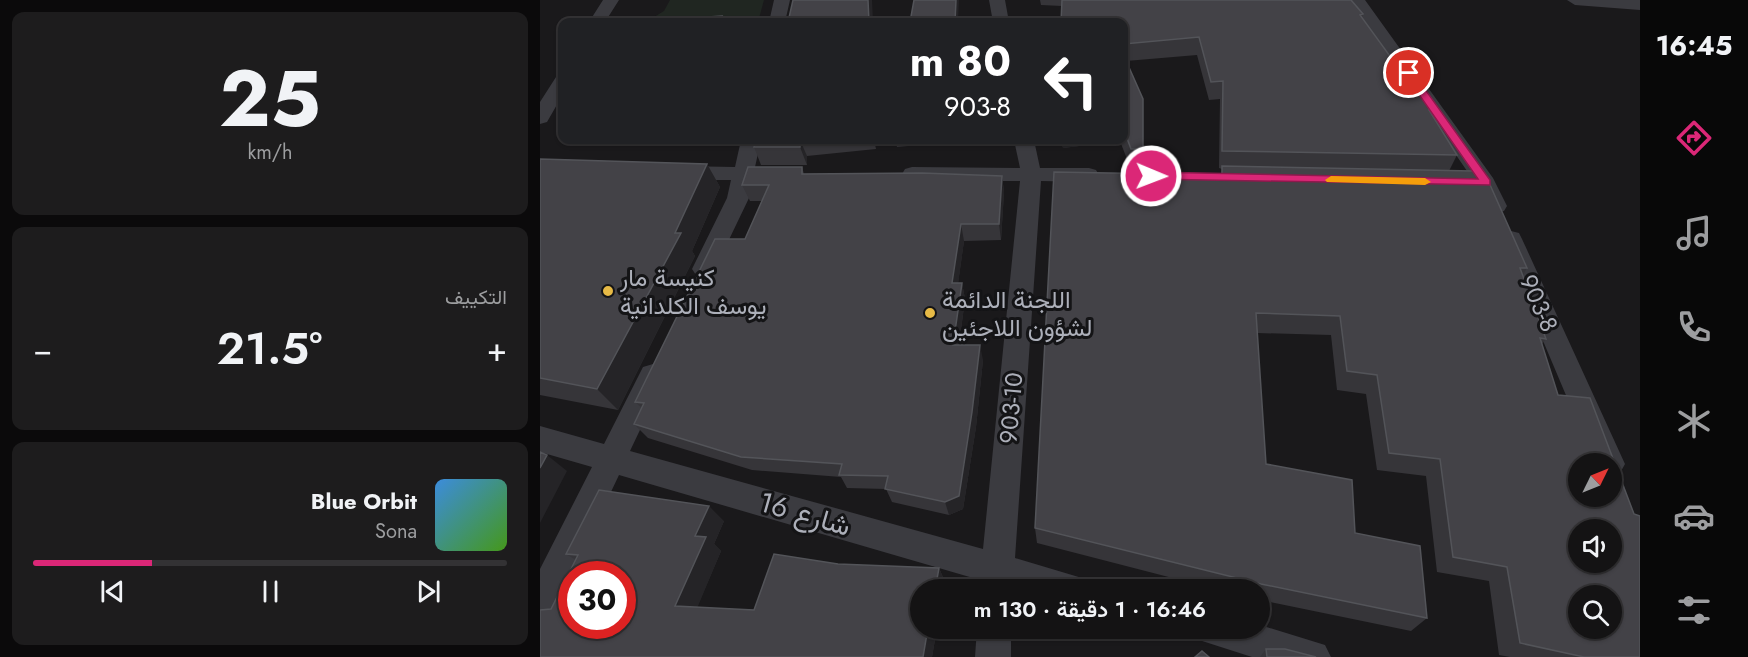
<!DOCTYPE html>
<html lang="ar">
<meta charset="utf-8">
<style>
body{margin:0;font-family:Jost,Vazirmatn,sans-serif;background:#1d1c1d;color:#f1f3f6;direction:rtl;height:100vh;display:flex;flex-direction:column;font-size:22px;white-space:nowrap}
*{box-sizing:border-box;margin:0}
p{font-size:20px;color:#9d9ea0}
.icon{flex:none;width:33px;height:33px;fill:none;stroke:currentColor;stroke-width:2;stroke-linecap:round;stroke-linejoin:round}
.map{position:relative;flex:1;overflow:hidden;direction:ltr}
.sheet{display:flex;flex-direction:column;gap:12px;padding:12px;background:#0b0a0b;width:540px}
.sheet>*{flex:none}
.top-card{position:absolute;left:18px;top:18px;width:570px;height:126px;border-radius:12px;box-shadow:0 2px 4px #0004,0 0 0 2px #333234;direction:rtl;background:#202124;color:#fff;overflow:hidden}
.needle{width:39px;rotate:47deg}
.fabs{position:absolute;left:1028px;top:453px;display:grid;gap:12px}
.fabs a{display:grid;place-items:center;width:54px;height:54px;border-radius:50%;background:#141314;box-shadow:0 2px 4px #0004,0 0 0 2px #333234;font-size:30px}
.speed{position:absolute;left:18px;top:561px;display:flex;gap:12px;font-size:30px;font-weight:700;text-align:center}
.speed>*{display:grid;place-content:center;width:78px;height:78px;border-radius:50%;background:#141314;box-shadow:0 2px 4px #0004,0 0 0 2px #333234;line-height:1}
.speed .limit{border:9px solid #d22;background:#fff;color:#111}
.pin{position:absolute;display:grid;place-items:center;width:51px;height:51px;color:#fff;margin:-26px;border:3px solid #fff;border-radius:50%;box-shadow:0 2px 6px #0007}
.me{position:absolute;width:66px;margin:-33px;rotate:91deg;stroke-linejoin:round;filter:drop-shadow(0 0 4px #0008)}
.turn{display:flex;align-items:center;gap:21px;height:126px;padding:0 18px;font-size:27px}
.turn .icon{width:78px;height:78px;stroke-width:2.5}
.turn b{display:block;font-size:42px;line-height:51px}
.big{font-size:45px;font-weight:600;line-height:1.1}
.sheet .widget{flex:1;display:flex;flex-direction:column;justify-content:center;gap:9px;min-width:0;padding:0 21px;border-radius:12px;background:#1d1c1d}
.sheet .dial{align-items:center;gap:0}
.dial b{font-size:78px;line-height:1}
.song{display:flex;align-items:center;gap:18px}
.cover{width:72px;height:72px;border-radius:9px;background:linear-gradient(135deg,hsl(210 70% 55%),hsl(100 70% 35%))}
.played{height:6px;border-radius:3px;background:linear-gradient(90deg,#db2777 25%,#333234 25%)}
.keys{display:flex;justify-content:space-around;direction:ltr}
.heat{display:flex;justify-content:space-between;align-items:center;font-size:33px;direction:ltr}
.trip{position:absolute;left:370px;top:579px;width:360px;height:60px;border-radius:30px;background:#141314;box-shadow:0 2px 4px #0004,0 0 0 2px #333234;font-weight:600;line-height:60px;text-align:center;direction:rtl}
main{display:flex;flex:1;min-height:0}
.tabs{display:flex;flex-direction:column;width:108px;justify-content:space-around;align-items:center;background:#080808;color:#9d9ea0}
.tabs .icon{width:42px;height:42px}
.tabs .selected{color:#db2777}
.tabs b{font-size:27px;color:#f1f3f6}
.map>svg:first-child{display:block}
.green{fill:#202621}
.lines{fill:none;stroke-linecap:round;stroke-linejoin:round}
.street{fill:#3b3b40;fill-rule:evenodd}
.wall{fill:#363539}
.shaded-wall{fill:#252427}
.building{fill:#434247;stroke:#535459;stroke-width:1.5;fill-rule:evenodd}
.route{fill:#db2777;stroke:#8e194d;stroke-width:1.5}
.slow{fill:#f59e0b}
.poi-dot{fill:#e7ba46;stroke:#141416;stroke-width:2}
.labels{text-anchor:middle;dominant-baseline:central;stroke-width:6;stroke-linejoin:round;paint-order:stroke}
.poi-label{font-size:24px;fill:#adb0ba;stroke:#141416;text-anchor:start}
.street-label{font-size:24px;fill:#adb0ba;stroke:#141416}
.near-street-label{font-size:28px;fill:#adb0ba;stroke:#141416}
</style>
<main>
<nav class="tabs">
<b>16:45</b>
<svg class="icon selected" aria-label="directions" viewBox="0 0 24 24"><path d="M12 3l9 9-9 9-9-9zM9 14v-3h6M13 9l2 2-2 2"/></svg>
<svg class="icon" aria-label="music" viewBox="0 0 24 24"><path d="M9 18V5l10-2v13"/><circle cx="6" cy="18" r="3"/><circle cx="16" cy="16" r="3"/></svg>
<svg class="icon" aria-label="phone" viewBox="0 0 24 24"><path d="M5 4h4l2 5-3 2q2 4 5 5l2-3 5 2v4C11 20 4 13 5 4z"/></svg>
<svg class="icon" aria-label="climate" viewBox="0 0 24 24"><path d="M12 3v18M4 7l16 10M4 17L20 7"/></svg>
<svg class="icon" aria-label="car" viewBox="0 0 24 24"><path d="M5 17H2v-5l4-1 3-4h7l3 4 3 1v5h-3M9 17h6M6 11h13"/><circle cx="7" cy="17" r="2"/><circle cx="17" cy="17" r="2"/></svg>
<svg class="icon" aria-label="filters" viewBox="0 0 24 24"><path d="M4 7h16M4 17h16"/><circle cx="9" cy="7" r="2"/><circle cx="15" cy="17" r="2"/></svg>
</nav>
<div class="map">
<svg width="1100" height="657" viewBox="0 0 1100 657">
<rect width="100%" height="100%" fill="#1a191b"/>
<!-- green -->
<path class="green" d="M 130,0 L 224,0 L 218,22 L 106,22 L 124,11 Z"/>
<g class="lines">
<!-- street -->
<path class="street" d="M 63,0 L 79,0 L 65,22 L 49,22 Z
M 234,0 L 250,0 L 245,22 L 229,22 Z
M 449,0 L 465,0 L 469,22 L 453,22 Z
M 809,0 L 825,0 L 953,178 L 967,206 L 964,211 L 956,213 L 948,211 L 936,184 Z
M 1027,0 L 1100,0 L 1100,10 L 1035,5 Z
M 22,76 L 22,96 L 7,122 L 0,124 L 0,102 L 16,77 Z
M 201,140 L 221,140 L 215,167 L 247,169 L 250,174 L 247,179 L 212,180 L 209,198 L 172,275 L 164,278 L 156,275 L 152,269 L 187,198 L 191,180 L 138,180 L 131,178 L 128,173 L 131,168 L 138,166 L 195,167 Z
M 474,140 L 494,140 L 500,168 L 549,168 L 556,170 L 559,175 L 556,180 L 549,182 L 501,181 L 475,558 L 542,578 L 546,590 L 439,590 L 440,580 L 79,475 L 12,616 L 0,621 L 0,569 L 52,467 L 0,452 L 0,426 L 64,444 L 103,367 L 113,364 L 123,367 L 126,375 L 90,451 L 443,549 L 480,181 L 372,181 L 365,179 L 362,174 L 365,169 L 372,167 L 480,168 Z
M 971,231 L 979,233 L 982,239 L 1085,464 L 1080,473 L 1071,477 L 1071,464 L 1055,464 L 960,239 L 963,233 Z
M 720,625 L 785,645 L 791,657 L 712,657 L 659,640 L 654,628 L 720,628 Z
M 437,628 L 471,628 L 471,657 L 435,657 Z"/>
</g>
<!-- wall -->
<path class="wall" d="M 500,0 L 811,0 L 823,14 L 822,17 L 868,81 L 892,110 L 891,113 L 917,155 L 909,171 L 987,268 L 983,275 L 1006,339 L 1002,344 L 1100,657 L 970,657 L 959,655 L 949,581 L 897,572 L 886,476 L 837,470 L 826,394 L 797,390 L 791,335 L 717,333 L 726,464 L 815,533 L 887,618 L 871,631 L 720,600 L 720,590 L 679,590 L 497,543 L 495,528 L 681,175 L 682,169 L 679,168 L 680,99 L 669,100 L 657,55 L 586,61 L 603,149 L 601,167 L 590,167 L 580,141 L 523,148 L 521,140 L 584,140 L 584,22 L 522,6 L 501,5 Z
M 216,140 L 336,140 L 336,149 L 267,156 L 267,165 L 221,165 L 214,147 Z
M 355,140 L 436,140 L 357,147 Z
M 0,159 L 167,164 L 180,187 L 152,251 L 155,256 L 78,410 L 0,395 Z
M 262,167 L 264,174 L 462,176 L 464,192 L 461,240 L 424,241 L 418,283 L 422,283 L 425,299 L 419,345 L 443,360 L 436,427 L 423,509 L 409,515 L 352,502 L 346,489 L 307,488 L 301,477 L 212,470 L 108,438 L 94,424 L 102,408 L 95,402 L 205,239 L 222,201 L 210,201 L 202,185 Z
M 184,521 L 174,544 L 181,551 L 157,607 L 214,610 L 298,564 L 399,568 L 405,582 L 381,628 L 397,628 L 392,657 L 11,609 L 36,560 L 26,554 Z
M 726,649 L 776,657 L 720,657 Z"/>
<!-- shaded-wall -->
<path class="shaded-wall" d="M 328,0 L 332,0 L 333,22 L 329,22 Z
M 416,0 L 419,0 L 418,22 L 415,22 Z
M 182,16 L 184,22 L 179,22 Z
M 260,140 L 267,156 L 267,165 L 260,147 Z
M 333,140 L 336,140 L 336,149 Z
M 523,140 L 580,140 L 580,141 L 523,148 Z
M 167,164 L 180,187 L 152,251 L 155,256 L 78,410 L 57,389 Z
M 462,176 L 464,192 L 461,240 L 459,224 Z
M 421,224 L 424,241 L 416,299 L 412,283 Z
M 422,283 L 425,299 L 417,360 L 413,345 Z
M 440,345 L 443,360 L 436,427 L 423,509 L 409,515 L 405,502 Z
M 7,455 L 27,471 L 0,523 L 0,468 Z
M 169,506 L 184,521 L 174,544 L 181,551 L 153,618 L 135,606 L 155,536 Z
M 399,568 L 405,582 L 403,590 L 395,590 Z
M 388,628 L 397,628 L 392,657 L 383,657 Z"/>
<!-- building -->
<path class="building" d="M 253,0 L 328,0 L 329,22 L 248,22 Z
M 374,0 L 416,0 L 415,22 L 370,22 Z
M 522,0 L 811,0 L 823,14 L 820,15 L 868,81 L 874,81 L 892,110 L 889,110 L 917,155 L 682,151 L 683,81 L 671,82 L 659,37 L 584,44 L 584,22 L 521,22 Z
M 182,16 L 179,22 L 88,22 Z
M 584,56 L 603,99 L 603,149 L 591,149 L 584,130 Z
M 216,140 L 260,140 L 260,147 L 214,147 Z
M 0,159 L 167,164 L 135,233 L 141,233 L 57,389 L 0,378 Z
M 682,166 L 933,171 L 947,178 L 987,268 L 980,268 L 1006,339 L 1000,338 L 1018,395 L 1050,398 L 1094,514 L 1100,516 L 1100,657 L 1044,657 L 980,643 L 967,567 L 913,557 L 900,459 L 849,453 L 837,375 L 807,371 L 800,316 L 716,313 L 726,464 L 812,480 L 815,533 L 880,546 L 887,618 L 721,584 L 495,528 L 514,172 L 682,175 ZM 1038,464 L 1071,464 L 1071,496 L 1038,496 ZM 1038,530 L 1071,530 L 1071,562 L 1038,562 ZM 1038,596 L 1071,596 L 1071,628 L 1038,628 Z
M 208,167 L 262,167 L 262,174 L 382,173 L 462,176 L 459,224 L 421,224 L 412,283 L 422,283 L 413,345 L 440,345 L 432,412 L 419,496 L 405,502 L 345,489 L 348,476 L 299,475 L 302,464 L 201,457 L 94,424 L 104,403 L 95,402 L 175,239 L 205,239 L 229,185 L 202,185 Z
M 0,452 L 7,455 L 0,468 Z
M 59,490 L 169,506 L 155,536 L 166,537 L 135,606 L 214,610 L 234,554 L 298,564 L 399,568 L 395,590 L 381,590 L 381,628 L 388,628 L 383,657 L 0,657 L 0,610 L 11,609 L 38,555 L 26,554 ZM 32,574 L 82,574 L 82,626 L 32,626 Z
M 726,649 L 745,649 L 776,657 L 727,657 Z
M 662,651 L 669,657 L 655,657 Z"/>
<!-- route -->
<path class="route" d="M 865,71 L 872,71 L 950,180 L 950,185 L 611,179 L 605,176 L 611,172 L 938,179 L 864,73 Z"/>
<!-- slow -->
<path class="slow" d="M 791,176 L 885,178 L 891,182 L 885,185 L 787,182 L 785,180 Z"/>
<!-- markers -->
<g class="poi-dot">
<circle cx="68" cy="291" r="6"/>
<circle cx="390" cy="313" r="6"/>
</g>
<g class="labels">
<!-- poi labels -->
<g class="poi-label">
<text x="80" y="277">كنيسة مار<tspan x="80" dy="28">يوسف الكلدانية</tspan></text>
<text x="402" y="299">اللجنة الدائمة<tspan x="402" dy="28">لشؤون اللاجئين</tspan></text>
</g>
<!-- street labels -->
<g class="street-label">
<text transform="translate(999 303) rotate(66)">903-8</text>
<text transform="translate(471 408) rotate(-85)">903-10</text>
</g>
<!-- near-street labels -->
<g class="near-street-label">
<text transform="translate(265 514) rotate(16)">شارع 16</text>
</g>
</g>
</svg>
<div class="fabs">
<a><svg class="needle" viewBox="-14 -14 28 28"><path d="M0-13l5 13h-10z" fill="#e53935"/><path d="M0 13l5-13h-10z" fill="#9d9ea0"/></svg></a>
<a><svg class="icon" aria-label="sound" viewBox="0 0 24 24"><path d="M4 9h4l5-4v14l-5-4H4zM17 9q2 3 0 6"/></svg></a>
<a><svg class="icon" aria-label="search" viewBox="0 0 24 24"><circle cx="10" cy="10" r="6"/><path d="M15 15l6 6"/></svg></a>
</div>
<div class="speed"><div class="limit">30</div></div>
<div class="pin" style="left:869px;top:73px;background:#d93025"><svg class="icon" aria-label="arrive" viewBox="0 0 24 24"><path d="M6 21V4h12l-3 4 3 4H6"/></svg></div>
<svg class="me" style="left:611px;top:176px" viewBox="-20 -20 40 40"><circle r="17" fill="#db2777" stroke="#fff" stroke-width="3"/><path d="M0-11L8 9 0 5-8 9z" fill="#fff"/></svg>
<div class="trip">16:46 · 1 دقيقة · 130 m</div>
<div class="top-card">
<div class="turn"><svg class="icon" aria-label="left" viewBox="0 0 24 24"><path d="M17 20v-9H6M10 6l-5 5 5 5"/></svg><div><b>80 m</b>903-8</div></div>
</div>
</div>
<section class="sheet">
<div class="widget dial"><b>25</b><p>km/h</p></div>
<div class="widget"><p>التكييف</p>
<div class="heat"><a>−</a><b class="big">21.5°</b><a>+</a></div>
</div>
<div class="widget">
<div class="song"><i class="cover"></i><div><b>Blue Orbit</b><p>Sona</p></div></div>
<div class="played"></div>
<div class="keys"><svg class="icon" aria-label="previous" viewBox="0 0 24 24"><path d="M18 5L8 12l10 7zM5 5v14"/></svg><svg class="icon" aria-label="pause" viewBox="0 0 24 24"><path d="M8 5v14M16 5v14"/></svg><svg class="icon" aria-label="next" viewBox="0 0 24 24"><path d="M6 5l10 7-10 7zM19 5v14"/></svg></div>
</div>
</section>
</main>
